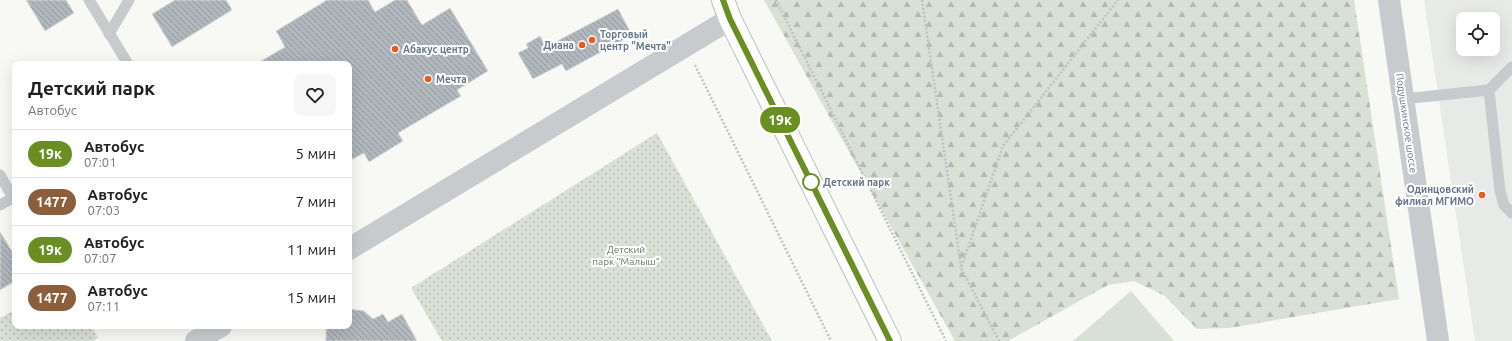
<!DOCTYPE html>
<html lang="ru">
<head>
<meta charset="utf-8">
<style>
  body { margin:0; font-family:Ubuntu,sans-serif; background:#f6f6f6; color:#202124; height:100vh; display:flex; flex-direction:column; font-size:15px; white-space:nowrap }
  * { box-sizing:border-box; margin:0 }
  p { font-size:13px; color:#757577 }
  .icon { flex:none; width:22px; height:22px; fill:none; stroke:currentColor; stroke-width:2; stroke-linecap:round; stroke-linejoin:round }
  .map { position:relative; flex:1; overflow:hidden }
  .panel { position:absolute; left:12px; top:61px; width:340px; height:268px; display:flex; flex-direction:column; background:#fff; border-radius:8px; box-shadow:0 4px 16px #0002 }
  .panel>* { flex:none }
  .badge { padding:0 8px; border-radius:13px; font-size:14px; line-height:26px }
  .tools { position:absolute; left:1456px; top:12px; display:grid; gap:8px }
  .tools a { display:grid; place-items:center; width:44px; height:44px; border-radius:8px; background:#fff; box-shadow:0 4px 16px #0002; font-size:20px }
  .map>.badge { position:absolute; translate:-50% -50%; box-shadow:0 0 0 2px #fff }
  .round { display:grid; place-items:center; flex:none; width:42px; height:42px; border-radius:8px; background:#f6f6f6 }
  .summary { display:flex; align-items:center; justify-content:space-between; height:68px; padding:0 16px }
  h1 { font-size:19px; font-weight:700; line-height:30px }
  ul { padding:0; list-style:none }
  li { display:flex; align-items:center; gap:12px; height:48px; padding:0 16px; border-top:1px solid #e0e0e0 }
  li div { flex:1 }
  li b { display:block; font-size:15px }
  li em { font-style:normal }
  li .badge { min-width:44px; font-weight:700; text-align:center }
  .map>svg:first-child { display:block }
</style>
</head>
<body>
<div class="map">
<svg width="1512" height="341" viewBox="0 0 1512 341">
  <defs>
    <pattern id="grass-dots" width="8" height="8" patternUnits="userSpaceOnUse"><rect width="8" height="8" fill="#d9e0d5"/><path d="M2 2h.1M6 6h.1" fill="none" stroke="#b4bab3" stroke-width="1.8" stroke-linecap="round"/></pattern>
    <pattern id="forest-firs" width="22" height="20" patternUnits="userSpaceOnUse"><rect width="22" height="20" fill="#d9e0d5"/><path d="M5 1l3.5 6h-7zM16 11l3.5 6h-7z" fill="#b4bab3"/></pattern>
    <pattern id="building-back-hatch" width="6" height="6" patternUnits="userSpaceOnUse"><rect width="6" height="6" fill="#b0b8be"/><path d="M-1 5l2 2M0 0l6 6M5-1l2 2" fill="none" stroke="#939aa0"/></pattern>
  </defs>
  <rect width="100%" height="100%" fill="#f8f8f5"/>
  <path fill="#e8eae8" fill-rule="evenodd" d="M1424 0H1512V341H1475ZM1463 19H1493V49H1463Z"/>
  <g fill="url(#grass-dots)">
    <path d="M657 133 772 341H442L411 288Z"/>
    <path d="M15 310V326H91L98 338 93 341H0V318Z"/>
  </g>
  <path fill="url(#forest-firs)" d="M764 0H1354L1399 299 1229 328 1197 329 1165 296 1134 281 1108 285 1008 341H955Z"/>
  <path fill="#d9e0d5" d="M1131 291 1174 341H1073Z"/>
  <g fill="url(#building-back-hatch)" stroke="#d9d9d7">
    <path d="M26 0H66L74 13 45 31Z"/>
    <path d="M175 0H226L232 10 172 47 152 14Z"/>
    <path d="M327 0H368L375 12 395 0H407L422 25 450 8 488 71 457 90 461 96 398 133 403 141 369 162 364 153 349 161V64H256L285 47 276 31Z"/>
    <path d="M618 9 632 35 566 71 562 64 533 79 518 53 528 48 526 44 540 36 546 47Z"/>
    <path d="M0 232 15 256V281L0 290Z"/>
    <path d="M349 309 364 311 373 319 383 314 388 322 402 314 417 341H326V326H349Z"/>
  </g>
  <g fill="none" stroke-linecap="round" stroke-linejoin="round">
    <defs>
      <path id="secondary" d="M723 0 730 19 890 341"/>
    </defs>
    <use href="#secondary" stroke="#b9bec3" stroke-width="24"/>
    <g stroke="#bec1c3" stroke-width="2.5" stroke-dasharray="2 2" stroke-linecap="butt">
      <path d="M776 0 946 341"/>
      <path d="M922 0 961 267"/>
      <path d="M695 65 831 341"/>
      <path d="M999 341 961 268 1003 146 1118 0"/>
    </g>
    <g stroke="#c7cbce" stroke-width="11">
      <path d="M89 0 128 64"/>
      <path d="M109 34 129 0"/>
      <path d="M1512 67 1489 90 1500 191 1504 205 1512 213"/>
      <path d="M1403 99 1489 90"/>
      <path d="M0 175 13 198 15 197"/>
      <path d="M0 205 13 198"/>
    </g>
    <g stroke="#c7cbce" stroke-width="22">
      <path d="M1389 0 1438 341"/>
      <path d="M349 249 730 19"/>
      <path d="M196 341 221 326"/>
    </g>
    <use href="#secondary" stroke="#fff" stroke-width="22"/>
  </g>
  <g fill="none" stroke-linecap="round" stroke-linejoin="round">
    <defs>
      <path id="line" d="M723 0 730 19 890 341"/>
    </defs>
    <use href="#line" stroke="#fff" stroke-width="9"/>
    <use href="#line" stroke="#6b8e23" stroke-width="6"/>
  </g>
  <g fill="#ee581f" stroke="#fff" stroke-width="1.5">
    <circle cx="592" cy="40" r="4"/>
    <circle cx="582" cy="45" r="4"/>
    <circle cx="395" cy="49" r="4"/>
    <circle cx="428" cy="79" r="4"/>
    <circle cx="1482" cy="195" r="4"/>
  </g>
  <circle fill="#fff" stroke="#6b8e23" stroke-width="2" cx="811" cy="182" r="8"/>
  <g text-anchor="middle" stroke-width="4" stroke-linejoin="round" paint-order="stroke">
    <g font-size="10" font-weight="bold" fill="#657788" stroke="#fff" text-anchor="start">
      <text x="600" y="38">Торговый<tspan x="600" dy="12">центр "Мечта"</tspan></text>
      <text x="574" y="49" text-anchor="end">Диана</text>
      <text x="403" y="53">Абакус центр</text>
      <text x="436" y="83">Мечта</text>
      <text x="1474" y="193" text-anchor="end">Одинцовский<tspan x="1474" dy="12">филиал МГИМО</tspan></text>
    </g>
    <g font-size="10" fill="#657788" stroke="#fff">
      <text transform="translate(1407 123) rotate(82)" y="4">Подушкинское шоссе</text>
    </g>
    <g font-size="10" font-weight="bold" fill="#657788" stroke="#fff" text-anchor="start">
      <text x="823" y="186">Детский парк</text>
    </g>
    <g font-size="10" fill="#647960" stroke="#fff">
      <text x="626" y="253">Детский<tspan x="626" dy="12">парк "Малыш"</tspan></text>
    </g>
  </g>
</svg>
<div class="tools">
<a><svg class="icon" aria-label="locate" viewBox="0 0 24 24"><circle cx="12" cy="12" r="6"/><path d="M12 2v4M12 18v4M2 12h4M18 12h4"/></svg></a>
</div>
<b class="badge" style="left:780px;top:120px;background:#6b8e23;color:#fff">19к</b>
<section class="panel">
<div class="summary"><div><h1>Детский парк</h1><p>Автобус</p></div><a class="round"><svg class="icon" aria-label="heart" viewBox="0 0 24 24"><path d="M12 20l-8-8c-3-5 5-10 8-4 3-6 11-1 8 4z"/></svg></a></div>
<ul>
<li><span class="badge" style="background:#6b8e23;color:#fff">19к</span><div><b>Автобус</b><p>07:01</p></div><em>5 мин</em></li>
<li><span class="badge" style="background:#8b5e3c;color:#fff">1477</span><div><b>Автобус</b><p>07:03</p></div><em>7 мин</em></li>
<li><span class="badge" style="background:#6b8e23;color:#fff">19к</span><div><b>Автобус</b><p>07:07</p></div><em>11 мин</em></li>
<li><span class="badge" style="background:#8b5e3c;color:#fff">1477</span><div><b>Автобус</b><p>07:11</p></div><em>15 мин</em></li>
</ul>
</section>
</div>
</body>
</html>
